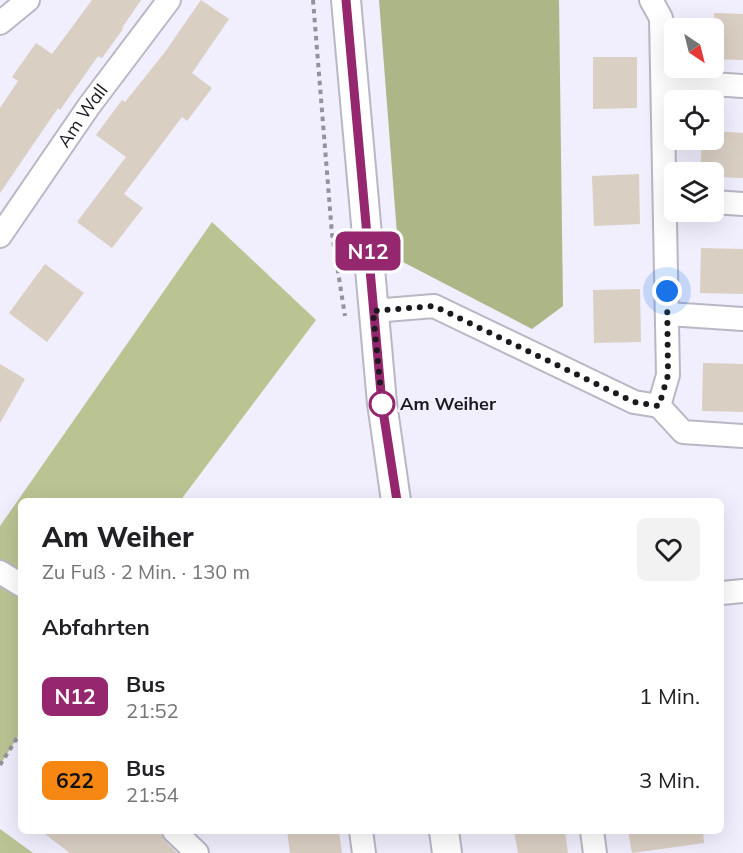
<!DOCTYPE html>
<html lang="de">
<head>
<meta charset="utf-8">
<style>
  body { margin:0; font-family:Mulish,sans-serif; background:#f2f2f2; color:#202124; height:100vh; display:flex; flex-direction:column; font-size:22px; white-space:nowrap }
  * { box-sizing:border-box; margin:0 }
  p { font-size:20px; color:#757577 }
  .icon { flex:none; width:33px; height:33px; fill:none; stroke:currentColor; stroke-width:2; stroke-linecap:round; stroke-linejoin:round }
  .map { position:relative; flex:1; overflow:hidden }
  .drawer { position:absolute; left:18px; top:498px; width:706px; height:336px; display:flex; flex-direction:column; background:#fff; border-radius:9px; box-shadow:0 6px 24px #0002 }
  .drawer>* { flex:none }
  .badge { padding:0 12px; border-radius:9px; font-size:21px; line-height:39px }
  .needle { width:39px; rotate:145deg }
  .tools { position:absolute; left:664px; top:18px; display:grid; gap:12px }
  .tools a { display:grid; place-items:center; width:60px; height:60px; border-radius:9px; background:#fff; box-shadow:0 6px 24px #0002; font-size:30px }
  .you { position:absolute; width:30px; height:30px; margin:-15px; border:4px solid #fff; border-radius:50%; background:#1a73e8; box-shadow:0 0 0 9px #1a73e833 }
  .map>.badge { position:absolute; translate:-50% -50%; box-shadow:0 0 0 3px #fff }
  h2 { padding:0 24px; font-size:22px; line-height:54px }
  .round { display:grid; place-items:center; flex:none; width:63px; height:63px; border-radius:9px; background:#f2f2f2 }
  .headline { display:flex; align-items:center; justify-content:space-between; height:102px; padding:0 24px }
  h1 { font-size:28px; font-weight:800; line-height:45px }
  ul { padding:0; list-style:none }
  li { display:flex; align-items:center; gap:18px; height:84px; padding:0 24px }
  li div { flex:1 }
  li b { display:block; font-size:22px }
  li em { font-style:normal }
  li .badge { min-width:66px; font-weight:700; text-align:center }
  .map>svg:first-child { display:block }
</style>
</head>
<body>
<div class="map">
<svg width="743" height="853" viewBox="0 0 743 853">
  <rect width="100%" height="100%" fill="#f1eefd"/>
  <g fill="#bac493">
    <path d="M212 222 316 320 180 501H21V732L0 765V526Z"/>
    <path d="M0 829 33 853H0Z"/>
  </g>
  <path fill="#adb686" d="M379 0H559L563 306 532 329 399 260Z"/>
  <g fill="#dacfc3">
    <path d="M92 0H141L122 28 123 29 102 58 98 56 60 110 58 108 0 193V108L18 81 12 77 36 43 52 54Z"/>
    <path d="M201 0 229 19 192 73 212 88 187 121 182 117 124 194 143 208 112 248 77 222 126 157 96 135 122 100 125 102 165 52Z"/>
    <path d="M714 13 743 14V60L714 59Z"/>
    <path d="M593 57H637V108L593 109Z"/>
    <path d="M714 131 743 133V178L714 177V172H700L702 140H714Z"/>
    <path d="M639 174 640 224 594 226 592 176Z"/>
    <path d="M701 248 743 249V294L700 293Z"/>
    <path d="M45 264 84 293 47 342 9 313Z"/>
    <path d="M640 289 641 342 594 343 593 290Z"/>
    <path d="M703 363 743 364V412L702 411Z"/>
    <path d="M0 364 25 379 0 423Z"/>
    <path d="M41 831H159L165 841 177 853H70Z"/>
    <path d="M287 831H339L342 853H290Z"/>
    <path d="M514 831H565L568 853H518Z"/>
    <path d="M628 831H703L704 843 632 853Z"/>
  </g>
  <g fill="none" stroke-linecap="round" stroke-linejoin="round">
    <defs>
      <g id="minor">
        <path d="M0 23 28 0"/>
        <path d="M663 81 743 86"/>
        <path d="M714 202 743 204"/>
        <path id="s1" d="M0 236 89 106 169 0"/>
        <path d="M373 311 434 306 634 402 659 406 668 375 661 18 651 0"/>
        <path d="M668 314 743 319"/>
        <path d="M659 406 683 432 743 436"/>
        <path d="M0 572 21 585"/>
        <path d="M722 593 743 591"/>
        <path d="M174 831 197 853"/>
        <path d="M361 831 364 853"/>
        <path d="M592 831 595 853"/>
      </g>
      <g id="tertiary">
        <path d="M346 0 382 403 396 501"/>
        <path d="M444 831 447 853"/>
      </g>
    </defs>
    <use href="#minor" stroke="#bab7c5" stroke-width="26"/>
    <use href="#tertiary" stroke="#bab7c5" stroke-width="32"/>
    <g stroke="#95929d" stroke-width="4" stroke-dasharray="4.5 4.5" stroke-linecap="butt">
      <path d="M313 0 332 234 345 316"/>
      <path d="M0 765 21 732"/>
    </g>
    <use href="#minor" stroke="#fff" stroke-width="22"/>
    <use href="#tertiary" stroke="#fff" stroke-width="28"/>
  </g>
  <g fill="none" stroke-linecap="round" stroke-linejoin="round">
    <defs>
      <path id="line" d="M346 0 382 404 397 501"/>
    </defs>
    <use href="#line" stroke="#fff" stroke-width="14"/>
    <use href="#line" stroke="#95276e" stroke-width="9"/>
    <path stroke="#1b1a1f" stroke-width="6" stroke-dasharray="0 10.8" d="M382 404 373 311 434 306 634 402 659 406 668 375 667 291"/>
  </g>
  <circle fill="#fff" stroke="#95276e" stroke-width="3" cx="382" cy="404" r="12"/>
  <g text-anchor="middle" stroke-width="5" stroke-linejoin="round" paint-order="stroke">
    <g font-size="18" fill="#1b1a1f" stroke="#f1eefd">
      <text dy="6" stroke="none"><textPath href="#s1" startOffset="146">Am Wall</textPath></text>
    </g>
    <g font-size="18" font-weight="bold" fill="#1b1a1f" stroke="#f1eefd" text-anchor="start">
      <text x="400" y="410">Am Weiher</text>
    </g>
  </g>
</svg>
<div class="tools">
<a><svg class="needle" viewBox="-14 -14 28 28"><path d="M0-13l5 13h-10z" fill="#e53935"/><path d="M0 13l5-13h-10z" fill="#757577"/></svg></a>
<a><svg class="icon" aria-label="locate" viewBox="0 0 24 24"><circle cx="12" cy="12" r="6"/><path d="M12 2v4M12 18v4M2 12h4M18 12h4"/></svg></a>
<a><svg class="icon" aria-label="layers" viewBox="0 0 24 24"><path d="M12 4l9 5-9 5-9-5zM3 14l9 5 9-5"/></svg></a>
</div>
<div class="you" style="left:667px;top:291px"></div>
<b class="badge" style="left:368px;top:251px;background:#95276e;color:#fff">N12</b>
<section class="drawer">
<div class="headline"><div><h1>Am Weiher</h1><p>Zu Fuß · 2 Min. · 130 m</p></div><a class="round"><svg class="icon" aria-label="heart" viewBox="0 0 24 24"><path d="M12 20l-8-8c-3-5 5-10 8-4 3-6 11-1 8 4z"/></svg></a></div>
<h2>Abfahrten</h2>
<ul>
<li><span class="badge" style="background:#95276e;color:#fff">N12</span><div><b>Bus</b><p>21:52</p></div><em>1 Min.</em></li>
<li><span class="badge" style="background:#f68712;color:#111">622</span><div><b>Bus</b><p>21:54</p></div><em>3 Min.</em></li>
</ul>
</section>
</div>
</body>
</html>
